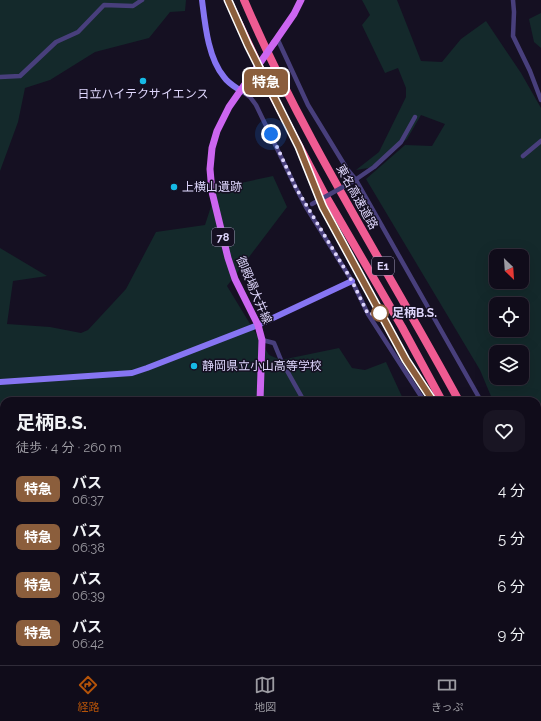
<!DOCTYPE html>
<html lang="ja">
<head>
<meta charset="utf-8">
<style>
  body { margin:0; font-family:Raleway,"Noto Sans JP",sans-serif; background:#191523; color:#f1f3f6; height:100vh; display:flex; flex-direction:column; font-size:15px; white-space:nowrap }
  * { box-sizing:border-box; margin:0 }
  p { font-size:13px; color:#9c9ba2 }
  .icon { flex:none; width:22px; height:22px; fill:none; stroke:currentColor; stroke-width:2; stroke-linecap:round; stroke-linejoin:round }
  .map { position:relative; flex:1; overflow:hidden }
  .sheet { position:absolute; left:0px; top:397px; width:541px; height:268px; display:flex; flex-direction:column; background:#100c1a; border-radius:12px 12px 0 0; box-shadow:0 4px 16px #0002,0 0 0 1px #302c39 }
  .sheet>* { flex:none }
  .badge { padding:0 8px; border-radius:6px; font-size:14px; line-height:26px }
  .needle { width:26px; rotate:155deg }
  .fabs { position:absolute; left:489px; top:249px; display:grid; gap:8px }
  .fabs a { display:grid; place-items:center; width:40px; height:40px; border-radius:8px; background:#100c1a; box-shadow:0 4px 16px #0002,0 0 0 1px #302c39; font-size:20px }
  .you { position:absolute; width:20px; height:20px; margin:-10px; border:3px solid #fff; border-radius:50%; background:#1a73e8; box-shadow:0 0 0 6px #1a73e833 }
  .map>.badge { position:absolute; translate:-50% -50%; box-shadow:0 0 0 2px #fff }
  .round { display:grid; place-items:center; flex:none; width:42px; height:42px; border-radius:12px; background:#191523 }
  .head { display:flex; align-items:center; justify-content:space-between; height:68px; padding:0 16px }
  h1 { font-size:19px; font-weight:700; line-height:30px }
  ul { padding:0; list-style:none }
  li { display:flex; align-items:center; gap:12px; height:48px; padding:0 16px }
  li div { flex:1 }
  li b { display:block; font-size:15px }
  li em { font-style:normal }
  li .badge { min-width:44px; font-weight:700; text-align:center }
  .menu { display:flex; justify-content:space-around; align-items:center; height:56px; border-top:1px solid #302c39; background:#100c1a; font-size:11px; color:#9c9ba2 }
  .menu a { display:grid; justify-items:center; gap:2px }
  .menu .active { color:#b45309 }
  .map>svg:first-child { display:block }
</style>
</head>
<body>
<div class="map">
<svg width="541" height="665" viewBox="0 0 541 665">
  <rect width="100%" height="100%" fill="#151022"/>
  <g fill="#14292b" fill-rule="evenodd">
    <path d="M0 0H186L185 11 170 12 149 38 95 52 50 80 25 88 18 122 0 171Z"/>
    <path d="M362 0H397L421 61 442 62 461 39 486 21 521 73 541 108V515L537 506V401H493L480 370 366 179 405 145 432 146 445 124 421 115 407 139 374 167 356 170 379 152 406 97V88L398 68 385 73 362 25 370 15ZM496 256H522V282H496ZM496 304H522V330H496ZM496 352H522V378H496Z"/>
    <path d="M541 13V48L534 42 529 19Z"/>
    <path d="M273 176 287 207 227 286 269 355 281 360 339 348 352 368 365 370 386 362 404 401H4V661H74V663L72 665H0V248L47 276 13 281 7 324 50 327 81 333 88 330 126 289 156 232 205 225 217 188Z"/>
    <path d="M144 661H282V665H146Z"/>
  </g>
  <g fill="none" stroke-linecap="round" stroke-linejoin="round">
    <path stroke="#101d40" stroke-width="1.5" d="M153 665 158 661"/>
    <g stroke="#483f7c" stroke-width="4.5">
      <path d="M513 0 514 12 513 36 530 71 541 100"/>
      <path d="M277 38 308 105 347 169 356 180 481 401"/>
      <path d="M0 77 20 76 56 42 78 32 104 5 133 6 142 0"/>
      <path d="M241 91 250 97 256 105 296 188 306 207 352 281 368 314 424 401"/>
      <path d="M523 156 541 141"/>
      <path d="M355 180 374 167 401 142 415 117"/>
      <path d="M262 340 274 343 281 360 304 401"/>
      <path d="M537 528 541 536"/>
      <path d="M537 658 540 665"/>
      <path d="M365 661 369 665"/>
    </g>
    <g stroke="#8675f2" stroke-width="6">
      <path d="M202 0C205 24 208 58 224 77 228 83 235 87 241 91"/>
      <path d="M0 382 132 373 147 368 258 325 352 281"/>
    </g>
    <g stroke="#cc66f0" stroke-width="7">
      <path d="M274 43 294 14 301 0"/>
      <path d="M250 77 229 107 217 131 212 148 210 169 212 192 228 258 235 279 258 325 262 340 260 401"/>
      <path d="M214 665 216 661"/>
    </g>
    <g stroke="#ef5b92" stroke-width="8">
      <path d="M228 0 275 100 324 193 402 327 442 401"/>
      <path d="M244 0C304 140 387 268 459 401"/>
      <path d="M537 556 541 565"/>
      <path d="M537 591 541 601"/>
    </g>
    <path stroke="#483f7c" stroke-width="4.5" d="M312 204 352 182"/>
    <path stroke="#cc66f0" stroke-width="7" d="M250 77 274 43"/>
  </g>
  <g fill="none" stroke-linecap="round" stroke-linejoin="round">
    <defs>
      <path id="line" d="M228 0 248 45 299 147 323 207 406 360 433 401"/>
    </defs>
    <use href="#line" stroke="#fff" stroke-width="9"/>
    <use href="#line" stroke="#8b5e3c" stroke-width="6"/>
    <path stroke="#ddd5fb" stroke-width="4" stroke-dasharray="0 7.2" d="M271 134 296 188 352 281 368 314 380 313"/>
  </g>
  <g fill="#16bae6" stroke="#151022" stroke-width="1.5">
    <circle cx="143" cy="81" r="4"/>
    <circle cx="174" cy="187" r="4"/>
    <circle cx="194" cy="366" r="4"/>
  </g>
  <circle fill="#fff" stroke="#8b5e3c" stroke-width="2" cx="380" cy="313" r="8"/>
  <g text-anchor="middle" stroke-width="3" stroke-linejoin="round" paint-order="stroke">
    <g fill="#151022" stroke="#a19aba" stroke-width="1">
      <rect x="212" y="228" width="22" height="18" rx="3"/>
      <rect x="372" y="257" width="22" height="18" rx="3"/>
    </g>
    <g font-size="11" font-weight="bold" fill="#ddd5fb">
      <text x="223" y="241">78</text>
      <text x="383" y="270">E1</text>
    </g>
    <g font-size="12" fill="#ddd5fb" stroke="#151022" text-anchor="start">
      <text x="143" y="98" text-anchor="middle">日立ハイテクサイエンス</text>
      <text x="182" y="191">上横山遺跡</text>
      <text x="202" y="370">静岡県立小山高等学校</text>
    </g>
    <g font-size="12" fill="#ddd5fb" stroke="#151022">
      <text transform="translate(357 197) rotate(61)" y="4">東名高速道路</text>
      <text transform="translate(254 290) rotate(67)" y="4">御殿場大井線</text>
    </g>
    <g font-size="12" font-weight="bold" fill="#ddd5fb" stroke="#151022" text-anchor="start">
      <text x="392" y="317">足柄B.S.</text>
    </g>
  </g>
</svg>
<div class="fabs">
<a><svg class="needle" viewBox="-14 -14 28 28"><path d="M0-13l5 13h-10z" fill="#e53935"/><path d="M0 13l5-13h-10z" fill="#9c9ba2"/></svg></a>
<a><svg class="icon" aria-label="locate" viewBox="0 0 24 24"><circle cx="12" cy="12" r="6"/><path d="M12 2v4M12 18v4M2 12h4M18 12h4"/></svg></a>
<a><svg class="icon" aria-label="layers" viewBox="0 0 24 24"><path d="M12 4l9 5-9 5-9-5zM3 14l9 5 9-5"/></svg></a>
</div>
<div class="you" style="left:271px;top:134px"></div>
<b class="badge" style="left:266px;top:82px;background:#8b5e3c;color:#fff">特急</b>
<section class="sheet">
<div class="head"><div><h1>足柄B.S.</h1><p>徒歩 · 4 分 · 260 m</p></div><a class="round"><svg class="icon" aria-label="heart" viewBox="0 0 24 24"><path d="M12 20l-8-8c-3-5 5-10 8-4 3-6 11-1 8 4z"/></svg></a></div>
<ul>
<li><span class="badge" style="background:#8b5e3c;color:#fff">特急</span><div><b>バス</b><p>06:37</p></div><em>4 分</em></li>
<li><span class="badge" style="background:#8b5e3c;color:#fff">特急</span><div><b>バス</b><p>06:38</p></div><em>5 分</em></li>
<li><span class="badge" style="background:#8b5e3c;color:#fff">特急</span><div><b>バス</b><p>06:39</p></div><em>6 分</em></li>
<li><span class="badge" style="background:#8b5e3c;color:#fff">特急</span><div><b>バス</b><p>06:42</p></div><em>9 分</em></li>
</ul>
</section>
</div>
<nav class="menu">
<a class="active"><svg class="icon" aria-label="directions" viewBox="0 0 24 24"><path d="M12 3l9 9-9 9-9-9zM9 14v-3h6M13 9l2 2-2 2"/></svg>経路</a>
<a><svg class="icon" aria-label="map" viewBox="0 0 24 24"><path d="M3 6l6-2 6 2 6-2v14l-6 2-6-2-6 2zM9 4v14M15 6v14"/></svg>地図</a>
<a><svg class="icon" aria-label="tickets" viewBox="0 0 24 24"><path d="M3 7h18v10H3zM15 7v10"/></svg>きっぷ</a>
</nav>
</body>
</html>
